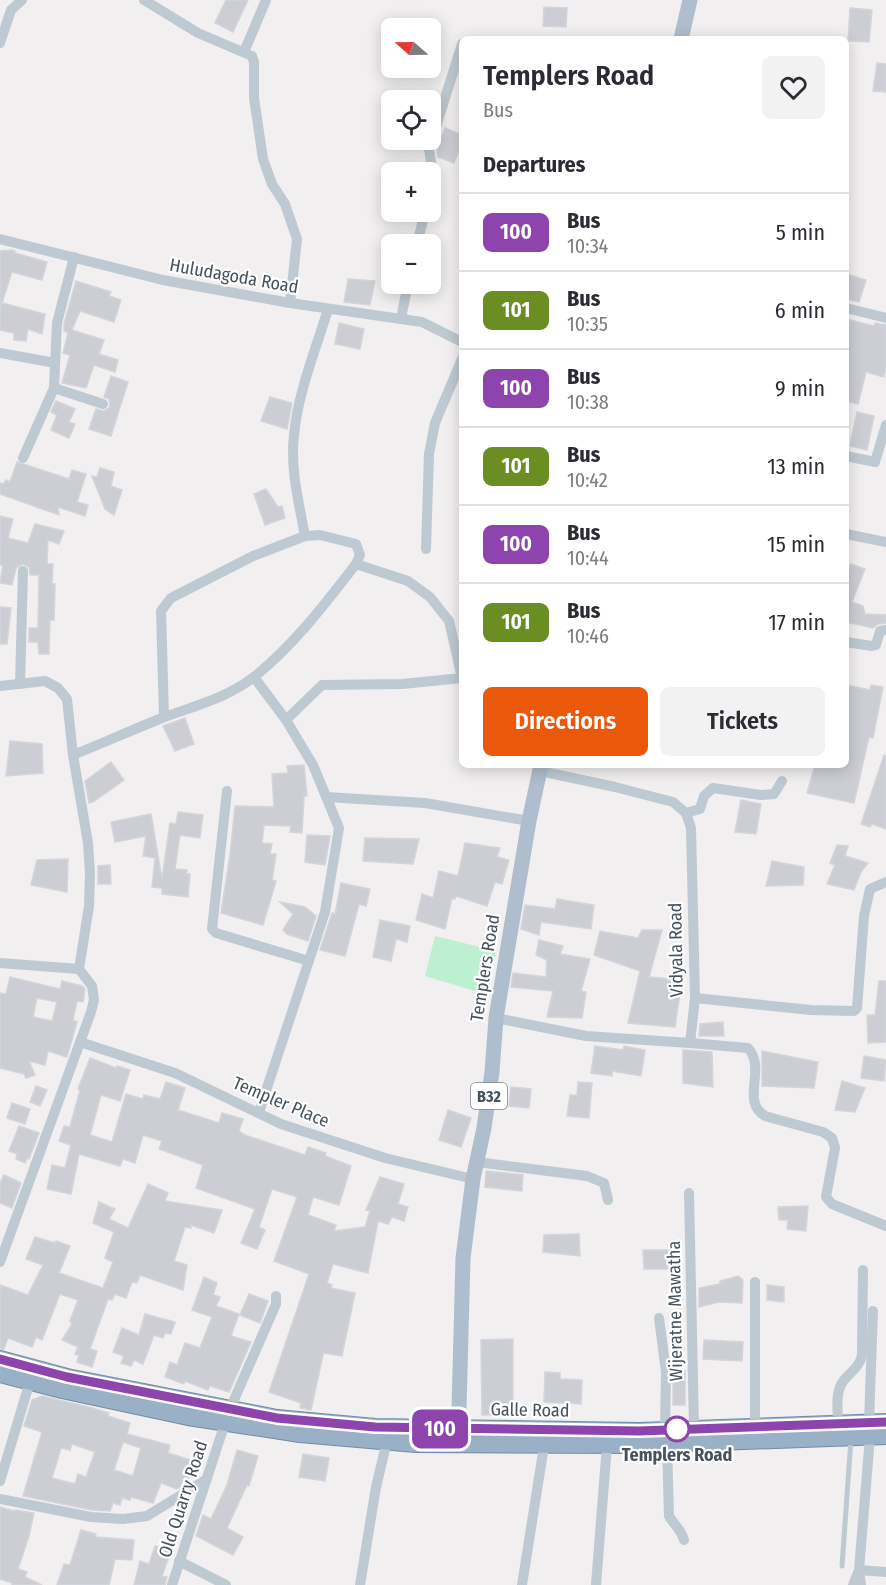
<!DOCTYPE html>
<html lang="en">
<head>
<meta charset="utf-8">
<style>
  body { margin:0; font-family:"Fira Sans Condensed",sans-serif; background:#f2f2f3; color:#2b2b33; height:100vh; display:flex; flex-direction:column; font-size:22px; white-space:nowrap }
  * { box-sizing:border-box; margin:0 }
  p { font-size:20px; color:#7c7c81 }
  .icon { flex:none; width:33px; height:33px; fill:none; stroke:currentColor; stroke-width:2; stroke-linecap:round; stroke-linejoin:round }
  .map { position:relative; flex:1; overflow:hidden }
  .drawer { position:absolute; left:459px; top:36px; width:390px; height:732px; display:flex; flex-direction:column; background:#fff; border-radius:9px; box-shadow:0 3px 15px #0003 }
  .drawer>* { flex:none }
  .badge { padding:0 12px; border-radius:9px; font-size:21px; line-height:39px }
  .needle { width:39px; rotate:290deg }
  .fabs { position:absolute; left:381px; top:18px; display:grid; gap:12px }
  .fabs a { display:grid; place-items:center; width:60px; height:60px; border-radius:9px; background:#fff; box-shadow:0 3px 15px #0003; font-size:30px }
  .map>.badge { position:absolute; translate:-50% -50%; box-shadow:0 0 0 3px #fff }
  h2 { padding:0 24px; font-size:22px; line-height:54px }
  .round { display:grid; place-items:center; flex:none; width:63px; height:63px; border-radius:9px; background:#f2f2f3 }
  .summary { display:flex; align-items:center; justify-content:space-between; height:102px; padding:0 24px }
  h1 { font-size:28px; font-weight:600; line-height:45px }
  .button { display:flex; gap:12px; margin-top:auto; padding:12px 24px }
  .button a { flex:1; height:69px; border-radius:9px; background:#ea580c; color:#fff; font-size:24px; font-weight:600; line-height:69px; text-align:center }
  .button a+a { background:#f2f2f3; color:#2b2b33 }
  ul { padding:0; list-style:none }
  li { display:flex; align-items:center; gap:18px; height:78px; padding:0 24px; border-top:2px solid #e1e1e2 }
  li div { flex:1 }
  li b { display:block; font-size:22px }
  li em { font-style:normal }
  li .badge { min-width:66px; font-weight:700; text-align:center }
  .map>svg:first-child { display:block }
</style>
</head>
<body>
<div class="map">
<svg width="886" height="1585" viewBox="0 0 886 1585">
  <rect width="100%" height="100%" fill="#f1efef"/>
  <path fill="#bdf0d1" d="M435 936 496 951 488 995 425 976Z"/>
  <g fill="#ccced4" stroke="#d3d5db" stroke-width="1.5" fill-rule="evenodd">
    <path d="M226 0H248L233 32 215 23Z"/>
    <path d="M544 7 567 8 566 27 543 26Z"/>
    <path d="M850 8 872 10 869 42 848 41Z"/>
    <path d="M877 63 886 64V92L873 91Z"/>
    <path d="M445 128 462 135V154L458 153 454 163 438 157 437 151Z"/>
    <path d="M12 250 15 251V253L47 262 42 280 12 272 2 303 45 314 42 334 28 329 26 341 14 340V333L0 330V251Z"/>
    <path d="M846 274 866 280 859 302 846 299Z"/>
    <path d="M348 279 375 281 370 305 344 302Z"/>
    <path d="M76 281 111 292 109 296 121 300 114 322 80 311 72 330 104 340 99 354 118 360 115 372 94 365 86 388 62 383 70 355 63 353 68 333 64 331V324Z"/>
    <path d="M846 319 874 326 875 323 886 325V367L884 377 866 372 858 404 846 401V369L848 361 846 360Z"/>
    <path d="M339 323 364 329 360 349 335 344Z"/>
    <path d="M111 376 128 382 111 436 89 429 96 409 104 411 110 407 109 399 104 397Z"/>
    <path d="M270 397 292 403 287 429 261 421Z"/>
    <path d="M56 401 75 409 69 422 75 424 69 438 51 430 57 415 51 412Z"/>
    <path d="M857 412 874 416 867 450 850 446Z"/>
    <path d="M17 462 69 479 72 470 86 474 77 502 88 505 85 516 58 507 59 515 0 494V483L4 484 6 480 10 482Z"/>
    <path d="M100 468 114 472 111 486 122 490 114 515 105 509 92 476 97 477Z"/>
    <path d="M266 489 278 507 282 506 285 518 265 525 254 494Z"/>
    <path d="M0 516 13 519 8 538 28 543 35 524 64 531 59 544 48 540 47 564H53L52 584H55L54 620H50L49 654H39L38 642H29V628H38L39 575H30L29 567 23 564 16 568 12 585 0 583 3 565H0Z"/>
    <path d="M851 564 865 569 852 602 863 606 865 614 886 615V623L878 624 873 628 846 622V573Z"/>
    <path d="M0 607 11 608 7 644H0Z"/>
    <path d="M846 685 870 690 871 685 883 687 873 738 869 737 854 803 807 793 815 765H846Z"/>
    <path d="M185 718 194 744 175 751 163 726Z"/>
    <path d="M10 741 42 744 43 773 6 776Z"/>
    <path d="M884 755 886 756V829L872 824 870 827 861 824Z"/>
    <path d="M111 762 124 780 93 802 89 803 85 781Z"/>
    <path d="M304 765 307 796H304L302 833 290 832 291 826 264 825 262 843 272 844 270 854H276L272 880 276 881 263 925 221 913 230 855 235 806 274 807 272 774 288 773 287 766Z"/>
    <path d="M741 800 761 804 756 834 735 832Z"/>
    <path d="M178 812 203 815 200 838 180 835 175 869 187 870 186 874H190L188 897 162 894V888L152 887 155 858 143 856 146 836 115 842 111 822 151 814 162 879 170 823 176 824Z"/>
    <path d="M307 835 330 836 325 865 305 862Z"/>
    <path d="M365 838 419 839 413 864 363 861Z"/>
    <path d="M465 843 500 848 497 857 509 860 502 884 495 882 487 906 456 896 455 899 452 898 445 929 416 920 422 894 433 898 439 871 458 876Z"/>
    <path d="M837 845 848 846 845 856 868 863 861 872 854 890 827 884 835 865 830 863Z"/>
    <path d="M68 859 67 892 31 885 37 860Z"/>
    <path d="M772 861 804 867 803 885 766 886Z"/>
    <path d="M110 865 111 884H98V866Z"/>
    <path d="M341 883 370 889 366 906 359 904 345 956 320 950 332 913 335 914Z"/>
    <path d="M557 899 594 905 591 929 541 922 539 935 521 929 525 905 555 909Z"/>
    <path d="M280 902 305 907 316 916 308 941 287 934 283 930 293 914Z"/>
    <path d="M380 920 410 926 407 942 396 939 391 961 373 957Z"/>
    <path d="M642 930H662L649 977 682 980 675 1027 628 1023 640 971 594 955 600 931 638 938Z"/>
    <path d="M539 940 563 946 560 954 590 959 581 991 586 992 582 1018 547 1017 553 991 511 987 513 973 546 977 547 960 536 955Z"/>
    <path d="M10 977 60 989 62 981 82 986 85 989 83 1002 77 1001 73 1020 77 1022 67 1057 48 1051 45 1065 29 1061 35 1075 26 1078 24 1074 0 1068V993L6 994ZM37 998 57 1002 52 1021 33 1017Z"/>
    <path d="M879 981H886V1042L868 1043 867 1015H875Z"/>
    <path d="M723 1022 724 1036H699L700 1024Z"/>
    <path d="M595 1046 623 1050 624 1046 645 1050 641 1076 612 1071V1076L591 1073Z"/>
    <path d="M683 1050 712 1052 713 1087 683 1083Z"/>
    <path d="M762 1051 818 1062 814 1088 762 1086Z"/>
    <path d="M864 1056 886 1060 884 1081 861 1078Z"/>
    <path d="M90 1058 116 1068 117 1066 130 1070 120 1101 101 1095 90 1135 112 1142 126 1094 143 1099 144 1095 160 1099 166 1082 185 1088 178 1110 219 1123 222 1113 243 1119 239 1131 245 1135 305 1155 308 1147 326 1153 325 1156 351 1166 339 1205 313 1197 308 1215 336 1225 334 1231 365 1227 370 1211 366 1210 380 1177 404 1184 398 1204 408 1207 404 1221 392 1217 388 1224 378 1221 368 1273 333 1264 327 1283 332 1285 331 1288 355 1293 342 1356 324 1353 323 1355 311 1410 300 1408 301 1403 269 1392 309 1274 274 1261 297 1197 272 1189 259 1227 265 1230 257 1249 241 1243 255 1209 196 1188 203 1165 159 1149 162 1141 143 1135 135 1163 123 1159 120 1166 79 1154 71 1194 47 1189 52 1165 65 1168 71 1145 59 1141 64 1126 70 1127 80 1090 78 1089Z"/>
    <path d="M842 1081 865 1088 855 1112 835 1110Z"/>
    <path d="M578 1082 592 1083 589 1118 567 1116 570 1095H577Z"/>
    <path d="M36 1086 47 1090 40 1106 30 1102Z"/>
    <path d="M511 1087 531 1089 529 1108 509 1106Z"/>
    <path d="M12 1103 30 1109 25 1124 7 1118Z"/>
    <path d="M448 1110 471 1118 461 1147 439 1140Z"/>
    <path d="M19 1126 39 1133 29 1159 27 1158 25 1163 16 1159 17 1154 9 1151Z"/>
    <path d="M486 1171 523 1175 522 1191 485 1187Z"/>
    <path d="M4 1175 21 1183 12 1208 0 1203V1183Z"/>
    <path d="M148 1184 168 1193 165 1201 222 1210 214 1233 191 1225V1228L185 1227 174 1261 187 1265 183 1290 140 1275 137 1283 132 1282 126 1298 115 1294 112 1300 108 1299 90 1349 97 1351 92 1367 77 1362 79 1355 75 1354 78 1347 62 1340 72 1324 70 1321 78 1300 60 1294 42 1340 36 1337 32 1347 8 1338 4 1349H0V1285L28 1295 43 1265 26 1259 35 1237 55 1243 56 1241 70 1246 59 1273 103 1288 113 1262 105 1258 114 1232 93 1223 99 1202 115 1209 109 1219 128 1228Z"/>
    <path d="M808 1206 806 1231 787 1229 788 1220H779L778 1207Z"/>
    <path d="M579 1234 580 1256 543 1252 544 1235Z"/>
    <path d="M643 1250H668V1269H644Z"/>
    <path d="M738 1276 743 1280 742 1303 719 1302 699 1307V1288L720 1284V1281Z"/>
    <path d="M204 1277 217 1283 213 1295 220 1297 216 1306 239 1314 231 1336 251 1342 229 1392 210 1386 208 1390 185 1381 184 1384 165 1377 170 1362 177 1365 185 1343 200 1348 212 1317 192 1310Z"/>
    <path d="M767 1285 784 1287V1302L767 1300Z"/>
    <path d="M249 1294 268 1301 260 1323 240 1315Z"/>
    <path d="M145 1314 175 1322 171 1334 165 1333 163 1338 154 1335 143 1364 134 1360 131 1366 121 1363 124 1356 113 1352 122 1328 139 1335Z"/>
    <path d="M513 1339V1415H482L481 1340Z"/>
    <path d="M704 1340 743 1342 742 1361 703 1359Z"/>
    <path d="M673 1370 685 1371V1405H673Z"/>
    <path d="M545 1372 560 1373V1379L582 1380 581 1404 544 1402Z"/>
    <path d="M42 1396 89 1407 109 1413 108 1416 130 1423 127 1434 170 1445 168 1453 194 1461 188 1480 183 1478 181 1486 177 1489 161 1483 153 1503 131 1497 130 1500 122 1498 120 1505 113 1503 110 1511 92 1510 23 1496 42 1432 24 1426 32 1400ZM123 1442 141 1448 133 1476 114 1470ZM72 1444 95 1452 86 1477 78 1474 75 1484 52 1478 61 1448 70 1450Z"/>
    <path d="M237 1450 258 1456 249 1486 247 1485 227 1528 243 1537 233 1555 196 1536 203 1515 211 1519 227 1485Z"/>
    <path d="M303 1454 329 1458 325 1481 299 1477Z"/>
    <path d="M0 1507 14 1511 15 1510 34 1513 29 1536 18 1569 27 1572 25 1577 42 1585H12V1583L0 1579Z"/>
    <path d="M81 1530 96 1534 95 1537 134 1540 132 1560 115 1559 109 1585H57L64 1564 70 1565Z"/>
    <path d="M155 1546 171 1551 162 1576 167 1577 165 1585H134L140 1561 149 1564Z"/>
  </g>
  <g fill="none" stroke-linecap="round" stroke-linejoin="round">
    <defs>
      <g id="trunk">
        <path d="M0 1359 67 1377 277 1418 375 1427 639 1431 886 1422"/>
        <path d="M0 1374 62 1390 188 1417 300 1434 416 1444 631 1445 886 1436"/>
      </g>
    </defs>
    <use href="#trunk" stroke="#718caa" stroke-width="18"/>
    <path stroke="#bfc9d1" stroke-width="5" d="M842 1566 851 1439"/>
    <g stroke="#bfc9d1" stroke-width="10">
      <path d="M144 0 198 33 252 56 254 62V98L263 159 272 184 285 204 297 239 290 303"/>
      <path d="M0 43 11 10 22 0"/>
      <path d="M244 52 266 0"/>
      <path d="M430 186 433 174 429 149 462 44"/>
      <path d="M0 239 163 280 290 303 422 322 462 342"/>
      <path d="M417 244 425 212"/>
      <path d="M846 308 886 318"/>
      <path d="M401 318 408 284"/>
      <path d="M0 353 55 363"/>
      <path d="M54 388 103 404"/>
      <path d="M846 456 875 462 886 425"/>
      <path d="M23 458 54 388 57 323 74 257"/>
      <path d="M846 534 886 542"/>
      <path d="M305 536C299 503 290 469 294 435 298 392 316 349 328 309"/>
      <path d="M426 549 429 454 435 423 462 359"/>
      <path d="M356 564 408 581 430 597 449 621 462 678"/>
      <path d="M846 642 872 646 876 645 880 631 886 630"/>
      <path d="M254 677 286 720 313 765 339 828 325 912 259 1112"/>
      <path d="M20 684 23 571"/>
      <path d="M0 686 45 681 58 688 67 699 73 755 88 843 90 874 89 906 79 969 92 986 94 1000 91 1012 0 1262"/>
      <path d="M286 720 322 685 402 684 462 678"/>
      <path d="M73 755C103 743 132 730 162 718 194 706 227 698 254 677 294 645 325 604 356 564L360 555 356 544 320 535 305 536 253 556 171 598 161 611 164 717"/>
      <path d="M227 791 212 929 216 933 309 961"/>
      <path d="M326 797 425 803 529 821"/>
      <path d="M686 813 700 809 704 796 713 788 761 795 774 794 782 781"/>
      <path d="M0 963 79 969"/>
      <path d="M695 998 811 1010 854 1011 857 1008 864 916 870 889 886 882"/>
      <path d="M496 1018 586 1036 690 1043 695 998 691 828 686 813 673 802 615 787 540 771"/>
      <path d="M80 1042 175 1073 281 1124 385 1158 473 1179"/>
      <path d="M690 1043 748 1048C767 1069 740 1101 765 1116L823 1132 832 1138 835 1148 826 1197 832 1204 886 1226"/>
      <path d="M477 1162 587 1176 604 1183 608 1200"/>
      <path d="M689 1193 694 1428"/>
      <path d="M659 1318 666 1372 665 1430"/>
      <path d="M230 1409 276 1304V1296"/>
      <path d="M869 1422 873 1311"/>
      <path d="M838 1423C838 1412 835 1394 842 1383 848 1373 859 1369 862 1355L863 1270"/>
      <path d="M755 1426V1282"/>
      <path d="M667 1444 669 1516C674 1525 681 1529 684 1540"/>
      <path d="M0 1481 31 1378"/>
      <path d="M0 1499 91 1517 123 1519 147 1516 207 1479"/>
      <path d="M179 1561 226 1585"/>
      <path d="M172 1585 225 1423"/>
      <path d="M360 1585 376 1487 387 1441"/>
      <path d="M522 1585 544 1446"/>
      <path d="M596 1585 607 1445"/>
      <path d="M853 1585 859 1570 886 1572"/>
      <path d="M861 1585 859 1570 870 1437"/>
    </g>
    <g stroke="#aebece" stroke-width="15">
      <path d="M681 39 690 0"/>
      <path d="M461 1439 459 1409 463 1258 473 1179 484 1128 492 1072 496 1018 529 821 541 765"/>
    </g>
    <use href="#trunk" stroke="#9ab0c6" stroke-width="16"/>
  </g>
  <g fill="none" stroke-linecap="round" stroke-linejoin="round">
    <defs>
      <path id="line" d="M0 1359 67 1377 277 1418 375 1427 639 1431 886 1422"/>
    </defs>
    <use href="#line" stroke="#fff" stroke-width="14"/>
    <use href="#line" stroke="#8e44ad" stroke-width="9"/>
  </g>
  <circle fill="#fff" stroke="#8e44ad" stroke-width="3" cx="677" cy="1429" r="12"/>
  <g text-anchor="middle" stroke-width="4.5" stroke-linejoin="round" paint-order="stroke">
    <rect fill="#fff" stroke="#7e868e" stroke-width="1.5" x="471" y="1083" width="36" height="26" rx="4.5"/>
    <g font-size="16" font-weight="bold" fill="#47525d">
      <text x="489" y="1102">B32</text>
    </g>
    <g font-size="18" fill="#47525d" stroke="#fff">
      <text transform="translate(234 276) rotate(10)" y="6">Huludagoda Road</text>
      <text transform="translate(676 950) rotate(-91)" y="6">Vidyala Road</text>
      <text transform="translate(485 968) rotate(-81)" y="6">Templers Road</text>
      <text transform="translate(281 1102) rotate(23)" y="6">Templer Place</text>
      <text transform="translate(675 1311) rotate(-91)" y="6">Wijeratne Mawatha</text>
      <text transform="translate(530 1410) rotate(1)" y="6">Galle Road</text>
      <text transform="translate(183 1499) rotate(-72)" y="6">Old Quarry Road</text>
    </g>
    <g font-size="18" font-weight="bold" fill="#47525d" stroke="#fff">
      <text x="677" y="1461">Templers Road</text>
    </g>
  </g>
</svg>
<div class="fabs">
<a><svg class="needle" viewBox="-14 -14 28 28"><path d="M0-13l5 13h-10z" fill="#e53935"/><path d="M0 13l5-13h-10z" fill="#7c7c81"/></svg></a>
<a><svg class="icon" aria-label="locate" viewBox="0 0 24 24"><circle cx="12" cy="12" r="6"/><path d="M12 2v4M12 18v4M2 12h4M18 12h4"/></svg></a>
<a>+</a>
<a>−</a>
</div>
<b class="badge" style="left:440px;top:1429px;background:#8e44ad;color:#fff">100</b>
<section class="drawer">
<div class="summary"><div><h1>Templers Road</h1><p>Bus</p></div><a class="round"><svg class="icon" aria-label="heart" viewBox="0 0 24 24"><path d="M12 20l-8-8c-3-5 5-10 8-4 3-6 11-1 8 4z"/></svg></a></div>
<h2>Departures</h2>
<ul>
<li><span class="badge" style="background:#8e44ad;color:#fff">100</span><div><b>Bus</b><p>10:34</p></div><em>5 min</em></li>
<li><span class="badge" style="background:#6b8e23;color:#fff">101</span><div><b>Bus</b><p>10:35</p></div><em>6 min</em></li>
<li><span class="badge" style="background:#8e44ad;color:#fff">100</span><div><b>Bus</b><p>10:38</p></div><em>9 min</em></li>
<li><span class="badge" style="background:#6b8e23;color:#fff">101</span><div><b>Bus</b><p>10:42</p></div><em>13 min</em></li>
<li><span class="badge" style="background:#8e44ad;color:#fff">100</span><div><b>Bus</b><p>10:44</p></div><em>15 min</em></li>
<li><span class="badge" style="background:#6b8e23;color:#fff">101</span><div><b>Bus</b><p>10:46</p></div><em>17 min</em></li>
</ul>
<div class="button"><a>Directions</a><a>Tickets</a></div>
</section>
</div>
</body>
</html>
